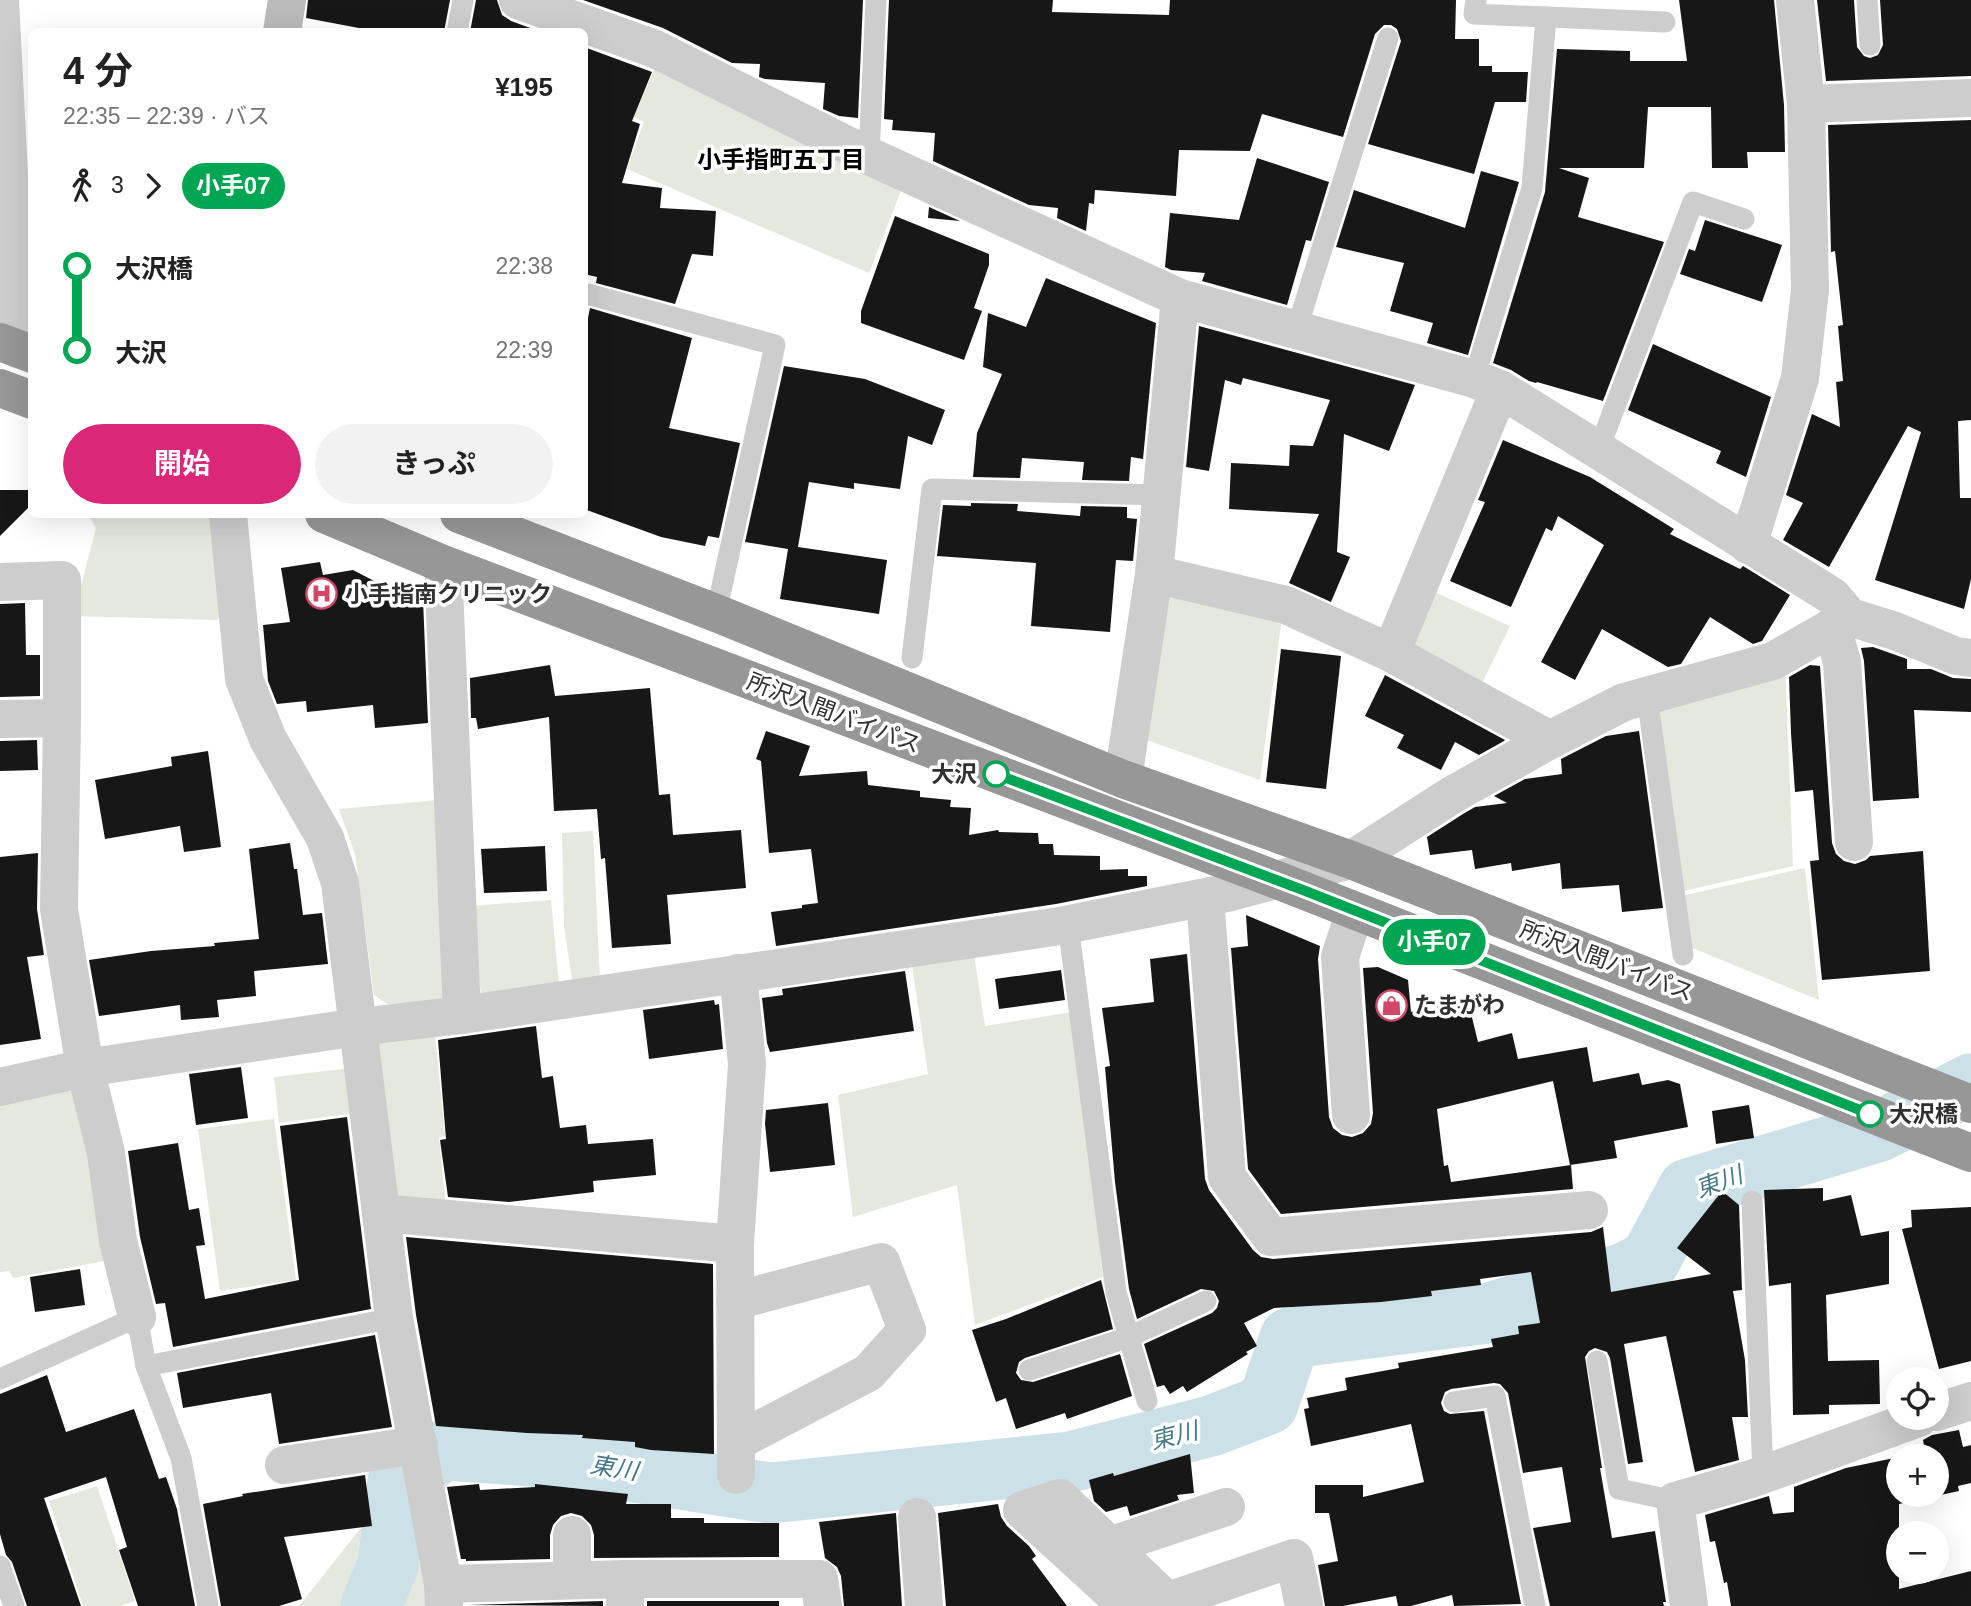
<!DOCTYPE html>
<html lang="ja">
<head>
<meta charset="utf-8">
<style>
  body { margin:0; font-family:Arial,"Noto Sans JP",sans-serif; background:#f2f2f2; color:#222; height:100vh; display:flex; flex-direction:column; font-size:26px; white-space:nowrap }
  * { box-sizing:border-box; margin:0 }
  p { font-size:23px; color:#767676 }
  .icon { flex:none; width:38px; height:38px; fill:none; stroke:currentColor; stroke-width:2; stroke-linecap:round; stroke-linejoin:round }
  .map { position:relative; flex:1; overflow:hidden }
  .sheet { position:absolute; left:28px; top:28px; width:560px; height:490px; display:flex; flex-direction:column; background:#fff; border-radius:10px; box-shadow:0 7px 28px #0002 }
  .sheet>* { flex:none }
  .badge { padding:0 14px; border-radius:23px; font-size:24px; line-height:46px }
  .fabs { position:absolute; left:1886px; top:1367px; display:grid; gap:14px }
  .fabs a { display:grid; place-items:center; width:63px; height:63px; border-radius:50%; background:#fff; box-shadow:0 7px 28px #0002; font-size:35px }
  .map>.badge { position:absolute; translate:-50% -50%; box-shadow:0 0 0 4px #fff }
  .legs { display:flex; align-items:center; gap:10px; height:77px; padding:0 35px; font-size:23px }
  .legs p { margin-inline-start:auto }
  .summary { display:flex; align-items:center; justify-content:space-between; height:119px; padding:0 35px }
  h1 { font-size:38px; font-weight:700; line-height:52px }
  .button { display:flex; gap:14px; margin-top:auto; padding:14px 35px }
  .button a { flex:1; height:80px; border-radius:42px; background:#db2777; color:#fff; font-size:28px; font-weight:700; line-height:80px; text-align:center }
  .button a+a { background:#f2f2f2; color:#222 }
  ul { padding:0 35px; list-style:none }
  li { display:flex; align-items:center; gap:24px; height:84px; font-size:26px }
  li i { display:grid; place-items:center; width:10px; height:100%; margin:0 9px; background:currentColor }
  li i::after { content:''; width:18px; height:18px; margin:-9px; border:5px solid; border-radius:50%; background:#fff }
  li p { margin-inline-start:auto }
  li:first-child i { background:linear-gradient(#0000 50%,currentColor 0) }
  li:last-child i { background:linear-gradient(currentColor 50%,#0000 0) }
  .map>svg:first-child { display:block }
</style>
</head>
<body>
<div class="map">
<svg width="1971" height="1606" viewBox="0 0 1971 1606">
  <rect width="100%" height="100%" fill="#fff"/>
  <g fill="#e5e8dd">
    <path d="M656 65 904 183 869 273 627 169 644 122 634 117Z"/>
    <path d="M208 514 212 516 220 617 217 620 73 616 96 528 88 515Z"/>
    <path d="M1159 585 1283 610 1260 780 1135 736Z"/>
    <path d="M1430 590 1510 626 1481 685 1405 644Z"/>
    <path d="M1785 662 1793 866 1679 892 1658 699Z"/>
    <path d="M448 799 449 998 393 1008 374 995 355 854 339 809Z"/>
    <path d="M593 831 600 982 572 979 564 927 562 833Z"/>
    <path d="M1805 868 1819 1000 1690 947 1681 896Z"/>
    <path d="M551 900 559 984 481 996 472 906Z"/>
    <path d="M974 955 985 1026 1073 1012 1103 1277 975 1325 957 1185 853 1217 838 1095 928 1074 912 965Z"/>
    <path d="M435 1034 445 1136 439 1137 446 1208 400 1204 387 1191 371 1044Z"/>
    <path d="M351 1068 356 1113 279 1123 274 1077Z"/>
    <path d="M76 1080 110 1260 13 1278 9 1271 0 1272V1098Z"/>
    <path d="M274 1119 296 1280 220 1291 198 1129Z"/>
    <path d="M97 1486 135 1601 120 1606H83L49 1501Z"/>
    <path d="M419 1525 427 1606H299L360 1529Z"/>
  </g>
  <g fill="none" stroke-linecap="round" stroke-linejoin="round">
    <path stroke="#cbe1e7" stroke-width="61" d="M371 1606 388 1565 398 1481 444 1450 533 1456 770 1493 1070 1462 1211 1426 1268 1404 1290 1338 1489 1313 1625 1273 1650 1260 1688 1189 1880 1131 1971 1084"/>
  </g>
  <g fill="#171717">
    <path d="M308 0H450L444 32H380L306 18Z"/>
    <path d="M476 0H497L502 15 511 21 541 32H470Z"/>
    <path d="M583 0H863L858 118 839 116 823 109 825 83 765 79 759 77 760 64 732 63 663 28Z"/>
    <path d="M889 0H1053L1052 12 1169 15 1170 0H1456L1455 39H1479V66H1492V72H1528L1526 102H1495L1474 174 1368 144 1401 41 1397 29 1391 25H1384L1375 34 1343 137 1262 114 1250 151 1179 150 1176 196 1095 190 1094 204 1089 203 1086 231 1057 218 1058 208 1029 205 933 161 935 133 892 130 893 120 884 119Z"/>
    <path d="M1679 0H1774L1784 105 1785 152H1747L1748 168H1712L1711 107H1648L1644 168H1559L1589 178 1578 217 1664 242 1603 401 1537 382 1536 383 1529 381 1511 370 1493 363 1545 192 1557 49 1630 51V61H1687Z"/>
    <path d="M1817 0H1854L1857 47 1864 56 1870 58 1878 55 1883 45 1880 0H1971V76L1826 81Z"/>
    <path d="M584 47 652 72 632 121 640 124 622 183 662 188 660 208 716 211 713 256 692 254 675 304 596 283 597 277 584 274Z"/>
    <path d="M1971 120V420L1958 421 1960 498H1971V579L1964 609 1875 580 1921 432 1908 426 1829 567 1783 540 1803 503 1786 495 1812 414 1840 427 1836 382 1843 381 1838 326 1843 325 1835 251 1831 252 1828 125Z"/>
    <path d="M1257 158 1329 182 1311 241 1306 240 1287 305 1202 281 1205 273 1171 270 1165 267 1170 213 1239 220Z"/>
    <path d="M1481 171 1519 182 1468 355 1427 343 1433 323 1390 311 1404 263 1336 247 1354 190 1465 228Z"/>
    <path d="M929 207 960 221 928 218Z"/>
    <path d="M895 216 989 254V265L974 308 982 311 964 360 861 323V311Z"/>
    <path d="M1705 220 1782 245 1762 302 1680 274 1689 249 1695 251Z"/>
    <path d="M1046 278 1156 323 1143 459 1131 457 1129 481 1082 480 1084 462 1022 458 1020 478 973 477 977 433 1002 374 983 367 988 313 1026 327Z"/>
    <path d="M590 308 692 338 669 428 740 443 719 538 708 536 705 546 661 537 584 509V338Z"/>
    <path d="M1199 326 1415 385 1389 451 1344 434 1337 552 1350 557 1331 602 1289 583 1319 514 1229 509 1231 463 1289 466 1290 445 1313 446 1330 400 1243 378 1241 385 1225 380 1209 471 1186 467Z"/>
    <path d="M1653 344 1771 397 1746 477 1716 463 1721 451 1628 410Z"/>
    <path d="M784 366 865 379 945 410 932 445 908 436 900 489 854 483V489L809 482 798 547 887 560 879 614 780 599 788 549 745 542Z"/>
    <path d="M1503 440 1590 477 1674 529 1670 534 1740 569 1743 566 1790 595 1762 641 1753 644 1710 617 1681 664 1668 667 1602 629 1575 680 1541 662 1604 545 1558 516 1552 531 1546 528 1511 607 1450 581 1485 502 1478 500Z"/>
    <path d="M0 490H32V504L0 536Z"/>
    <path d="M971 503 1018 504 1017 511 1080 516 1081 506 1127 507V518L1137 519 1133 561 1116 560 1110 632 1031 626 1036 563 937 556 943 505 971 506Z"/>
    <path d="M320 562 323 575 353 570 382 585 423 599 428 723 375 728 373 705 307 712 306 701 277 704 268 681 263 625 290 622 281 568Z"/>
    <path d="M25 603 26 655H40V696L0 697V604Z"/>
    <path d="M1873 647 1907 659V669H1931L1953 678 1971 679V712L1914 710 1919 798 1873 801 1864 661 1861 648Z"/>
    <path d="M1281 649 1341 656 1326 789 1266 782Z"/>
    <path d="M550 665 555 696 650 688 659 795 670 794 673 835 741 830 746 888 667 895 671 944 612 948 605 858 601 859 597 809 554 811 549 717 478 729 476 718H471L470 678Z"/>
    <path d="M1810 665 1820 666 1832 843 1836 854 1844 861 1855 864 1866 860 1870 856 1923 851 1930 971 1822 980 1810 861 1819 860 1813 790 1795 792 1791 733 1789 677Z"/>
    <path d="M1385 675 1505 740 1504 741 1479 755 1455 742 1441 770 1397 748 1404 735 1365 716Z"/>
    <path d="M766 731 810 746 799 776 867 771 868 785 920 791V797L951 800 950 807 971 808 969 835 998 830 999 832 1038 833 1039 844H1053L1054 855 1100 856V870L1128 869V876H1147V886L1056 904 776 946 771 912 802 908V905L818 903 811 849 769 853 761 761 756 759Z"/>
    <path d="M1639 731 1663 908 1622 912 1619 885 1562 889 1560 863 1512 871 1511 863 1475 869 1472 850 1430 855 1427 837 1463 814 1475 807 1507 803 1494 796 1525 779 1562 774 1561 759 1606 736Z"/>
    <path d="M37 740 38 770 0 771V741Z"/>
    <path d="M208 751 221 847 184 852 180 826 105 839 95 780 172 766 171 757Z"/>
    <path d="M290 843 294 869H297L303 915 322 913 328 964 254 971 256 996 217 1000 219 1017 181 1020 180 1005 99 1016 89 960 151 951 215 946 214 943 259 939 249 849Z"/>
    <path d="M545 846 547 891 484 893 481 849Z"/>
    <path d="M38 853 37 909 44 955 27 957 41 1039 0 1045V857Z"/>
    <path d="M1246 915 1320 946 1318 959 1329 1117 1333 1128 1342 1135 1352 1137 1363 1133 1371 1124 1373 1113 1363 968 1378 967 1408 980 1411 1012 1467 997 1478 1042 1512 1033 1518 1059 1587 1047 1593 1082 1639 1073 1642 1085 1668 1080 1680 1084 1688 1127 1614 1141 1617 1158 1570 1165 1553 1081 1437 1109 1444 1166 1448 1165 1451 1182 1571 1165 1573 1189 1281 1214 1248 1169 1231 948 1248 946Z"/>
    <path d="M1187 954 1205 1179 1209 1190 1253 1250 1261 1257 1273 1259 1591 1232 1603 1227 1611 1292 1711 1274 1677 1248 1722 1191 1739 1205 1742 1290 1733 1291 1745 1360 1748 1417H1732L1739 1460 1695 1472 1666 1336 1624 1344 1643 1462 1628 1464 1610 1358 1607 1352 1595 1348 1589 1351 1585 1357 1602 1468H1600L1612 1538 1655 1531 1666 1602H1663L1664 1606H1550L1533 1528 1571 1522 1562 1467 1523 1473 1508 1393 1500 1384 1494 1383 1451 1389 1445 1392 1441 1403 1444 1411 1450 1414 1484 1411 1521 1604 1454 1606 1452 1595 1411 1606H1398L1396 1596 1343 1606H1325L1318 1565 1338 1561 1329 1513H1315V1485H1363V1497L1424 1482 1411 1424 1311 1446 1304 1409 1309 1408 1307 1398 1347 1390 1345 1378 1399 1368 1398 1363 1493 1347 1491 1339 1519 1334 1518 1326 1540 1323 1531 1272 1480 1279 1481 1285 1431 1291 1432 1296 1381 1302 1274 1308 1244 1323 1257 1346 1246 1352 1248 1354 1187 1392 1183 1386 1170 1394 1164 1385 1157 1387 1144 1344 1212 1313 1217 1308 1219 1301 1214 1291 1201 1289 1137 1319 1129 1289 1115 1182 1105 1067 1110 1066 1102 1008 1154 1002 1150 959Z"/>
    <path d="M1061 970 1065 1000 999 1009 995 979Z"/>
    <path d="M905 971 914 1031 770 1052 767 1043 762 998 783 995 782 989Z"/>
    <path d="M714 1000 715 1005 719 1004 723 1049 649 1059 643 1010Z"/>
    <path d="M536 1026 542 1078 553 1076 560 1128 586 1125 588 1144 653 1139 656 1175 593 1181 594 1192 509 1202 448 1197 440 1140 446 1139 438 1040Z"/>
    <path d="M241 1067 248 1118 196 1125 189 1074Z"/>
    <path d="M828 1103 835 1165 770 1172 765 1124 766 1110Z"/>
    <path d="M1749 1105 1754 1138 1716 1144 1712 1111Z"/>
    <path d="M347 1117 371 1309 173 1347 165 1303 156 1304 140 1237 128 1151 178 1143 189 1210 199 1208 205 1245 196 1246 205 1299 299 1280 280 1126Z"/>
    <path d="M1823 1188V1201L1851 1195 1861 1236 1889 1231V1284L1826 1295 1828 1361 1879 1360 1880 1404 1829 1405V1414L1793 1415 1791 1283 1769 1286 1764 1190Z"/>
    <path d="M1971 1207V1361L1939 1369 1902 1229 1912 1227 1911 1210Z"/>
    <path d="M406 1237 713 1264 714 1454 651 1450 635 1447V1442L582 1438 583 1435 527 1433 436 1426 416 1315Z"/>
    <path d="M80 1269 85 1305 35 1312 30 1277Z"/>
    <path d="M1101 1280 1113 1329 1025 1358 1019 1362 1016 1373 1021 1380 1033 1382 1120 1354 1132 1396 1067 1419 1065 1413 1016 1429 1006 1398 996 1402 972 1330 1006 1319Z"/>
    <path d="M375 1335 392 1427 279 1444 271 1393 183 1408 177 1373Z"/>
    <path d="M47 1375 66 1432 134 1409 159 1479 166 1477 177 1509 195 1606H138L119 1550 127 1547 106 1477 44 1498 81 1606H27L12 1562 6 1555 0 1534V1394Z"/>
    <path d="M1959 1430 1963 1447 1971 1445V1483L1958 1486 1959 1491 1899 1504V1589L1971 1571V1606H1731L1727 1582 1724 1583 1715 1541 1710 1542 1705 1515 1769 1496 1773 1514 1794 1512V1487L1846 1468 1899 1457V1494H1937V1456H1903L1925 1451 1923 1440 1932 1435Z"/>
    <path d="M1190 1454 1194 1493 1177 1495 1179 1500 1130 1516 1127 1506 1106 1512 1094 1501 1089 1480 1113 1473 1114 1476Z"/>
    <path d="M365 1475 372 1526 284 1537 302 1599 279 1606H221L203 1504 243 1496 242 1494Z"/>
    <path d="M479 1484 480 1490 535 1487V1484L628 1494 626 1504H671V1518H704V1523H779V1557L594 1558V1535L591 1525 582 1516 571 1513 561 1516 553 1525 550 1535V1559L466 1561V1559H461L447 1487Z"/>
    <path d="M998 1504 1001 1517 1007 1526 1029 1546 1036 1556 1032 1559 1067 1606H946L938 1513Z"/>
    <path d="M896 1513 902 1606H844L841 1576 837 1567 825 1558 819 1522Z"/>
    <path d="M603 1601V1606L467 1605Z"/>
    <rect x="647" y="1601" width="132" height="5"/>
  </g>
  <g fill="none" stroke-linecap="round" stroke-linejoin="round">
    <g stroke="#cdcdcd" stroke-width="21">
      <path d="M1476 0 1474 14 1665 22"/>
      <path d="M1867 0 1870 45"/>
      <path d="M457 32 463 0"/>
      <path d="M869 156 876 0"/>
      <path d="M584 293 775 345 716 613"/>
      <path d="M1296 331 1388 38"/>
      <path d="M1474 379 1532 188 1546 17"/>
      <path d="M1598 451 1693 202 1744 219"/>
      <path d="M912 658 932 489 1162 495"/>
      <path d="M1647 696 1683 955"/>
      <path d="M1068 924 1116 1292 1147 1401"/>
      <path d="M1752 1201 1763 1475"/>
      <path d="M1597 1361 1619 1489 1675 1501"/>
      <path d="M146 1366 394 1318"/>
      <path d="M1029 1370 1129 1337 1206 1301"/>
      <path d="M0 1379 137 1317 146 1366 181 1458 208 1606"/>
      <path d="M1454 1402 1495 1396 1535 1606"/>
      <path d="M0 1566 14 1606"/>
    </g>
    <g stroke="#cdcdcd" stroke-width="38">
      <path d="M0 0 18 349"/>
      <path d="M518 0 655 49 869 156 1180 298 1474 379 1500 389 1832 596 1850 617"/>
      <path d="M1806 104 1971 98"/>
      <path d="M228 514 244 679 268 739 325 838 340 883 394 1318 443 1584 444 1606"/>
      <path d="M1748 545 1800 378 1810 290 1806 104 1795 0"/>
      <path d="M443 564 462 1015"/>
      <path d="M1154 574 1286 605 1391 653 1550 740"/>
      <path d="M0 582 62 580V718"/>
      <path d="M1832 627 1842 662 1854 842"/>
      <path d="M1391 653 1500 389"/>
      <path d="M0 719 62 718 59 909 85 1068 106 1153 118 1241 137 1317"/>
      <path d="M1123 779 1154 574 1180 298"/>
      <path d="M1205 899 1227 1177 1271 1237 1589 1210"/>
      <path d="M0 1087 85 1068 358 1027 462 1015 1060 926 1231 892 1351 860 1452 795 1550 740 1624 702 1773 661 1850 617 1895 631 1956 656 1971 658"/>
      <path d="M1351 1115 1340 957 1355 911"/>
      <path d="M381 1213 735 1244 747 1064 738 973"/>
      <path d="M735 1244 736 1475"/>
      <path d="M735 1301 881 1262 907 1330 868 1373 736 1442"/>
      <path d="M1937 1412 1971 1401"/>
      <path d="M284 1465 419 1445"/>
      <path d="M917 1517 924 1606"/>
      <path d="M572 1535V1580"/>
      <path d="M1109 1546 1226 1507"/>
      <path d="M625 1579H819L823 1606"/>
      <path d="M443 1584 625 1579V1606"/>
      <path d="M1127 1606 1022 1510 1060 1498 1168 1602"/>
      <path d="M1163 1606 1174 1599 1294 1558 1304 1606"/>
      <path d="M1689 1606 1675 1501 1751 1479 1919 1418"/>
    </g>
    <path stroke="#bababa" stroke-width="38" d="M282 32 287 0"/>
    <g stroke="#979797" stroke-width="38">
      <path d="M0 342 32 354"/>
      <path d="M0 388 32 400"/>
      <path d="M324 514 443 564 1277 880 1971 1153"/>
      <path d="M459 514 716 613 1123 779 1351 860 1971 1104"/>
    </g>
  </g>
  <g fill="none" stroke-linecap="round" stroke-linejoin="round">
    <defs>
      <path id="line-1" d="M996 774 1303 890 1870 1114"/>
    </defs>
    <use href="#line-1" stroke="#fff" stroke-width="16"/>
    <use href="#line-1" stroke="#00a651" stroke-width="10"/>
  </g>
  <defs>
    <symbol id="hospital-ring" viewBox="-11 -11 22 22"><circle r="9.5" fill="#fff" stroke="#d34667" stroke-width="1.5"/><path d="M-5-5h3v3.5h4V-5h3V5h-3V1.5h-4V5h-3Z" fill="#d34667"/></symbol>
    <symbol id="shop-ring" viewBox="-11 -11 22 22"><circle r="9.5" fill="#fff" stroke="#d34667" stroke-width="1.5"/><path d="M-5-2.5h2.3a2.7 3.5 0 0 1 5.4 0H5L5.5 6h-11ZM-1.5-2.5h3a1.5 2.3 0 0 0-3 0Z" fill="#d34667"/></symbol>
  </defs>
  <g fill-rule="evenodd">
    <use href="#hospital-ring" x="304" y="576" width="35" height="35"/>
    <use href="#shop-ring" x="1374" y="988" width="35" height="35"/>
  </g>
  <g fill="#fff" stroke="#00a651" stroke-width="3.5">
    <circle cx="996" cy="774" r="12"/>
    <circle cx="1870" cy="1114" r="12"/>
  </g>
  <g text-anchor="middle" stroke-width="7" stroke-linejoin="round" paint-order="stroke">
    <g font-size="23" font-weight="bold" fill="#303030" stroke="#fff" text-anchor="start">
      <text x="345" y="602">小手指南クリニック</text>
      <text x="1414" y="1013">たまがわ</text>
    </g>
    <g font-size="23" fill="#303030" stroke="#fff">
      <text transform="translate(834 713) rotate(21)" y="8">所沢入間バイパス</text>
      <text transform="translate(1607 961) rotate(21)" y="8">所沢入間バイパス</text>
    </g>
    <g font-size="23" font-weight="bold" fill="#303030" stroke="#fff" text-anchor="end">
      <text x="977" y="782">大沢</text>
      <text x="1889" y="1122" text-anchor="start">大沢橋</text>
    </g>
    <g font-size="24" font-weight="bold" fill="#000" stroke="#fff">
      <text x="781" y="168">小手指町五丁目</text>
    </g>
    <g font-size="24" font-style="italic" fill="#467a8a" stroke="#fff">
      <text transform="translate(1719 1182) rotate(-20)" y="8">東川</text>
      <text transform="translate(1174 1436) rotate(-14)" y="8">東川</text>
      <text transform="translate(614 1468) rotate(9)" y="8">東川</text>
    </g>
  </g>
</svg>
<div class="fabs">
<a><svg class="icon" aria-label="locate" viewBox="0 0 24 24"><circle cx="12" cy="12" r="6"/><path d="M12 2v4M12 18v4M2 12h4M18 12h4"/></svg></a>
<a>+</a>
<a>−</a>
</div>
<b class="badge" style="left:1434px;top:942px;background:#00a651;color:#fff">小手07</b>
<section class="sheet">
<div class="summary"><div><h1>4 分</h1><p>22:35 – 22:39 · バス</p></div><b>¥195</b></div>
<div class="legs"><svg class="icon" aria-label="walk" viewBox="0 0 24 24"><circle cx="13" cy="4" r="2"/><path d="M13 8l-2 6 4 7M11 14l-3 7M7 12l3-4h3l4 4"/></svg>3<svg class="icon" aria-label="forward" viewBox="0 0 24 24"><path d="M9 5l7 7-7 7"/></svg><b class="badge" style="background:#00a651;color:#fff">小手07</b></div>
<ul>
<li><i style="color:#00a651"></i><b>大沢橋</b><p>22:38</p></li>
<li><i style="color:#00a651"></i><b>大沢</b><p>22:39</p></li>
</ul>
<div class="button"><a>開始</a><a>きっぷ</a></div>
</section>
</div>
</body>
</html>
